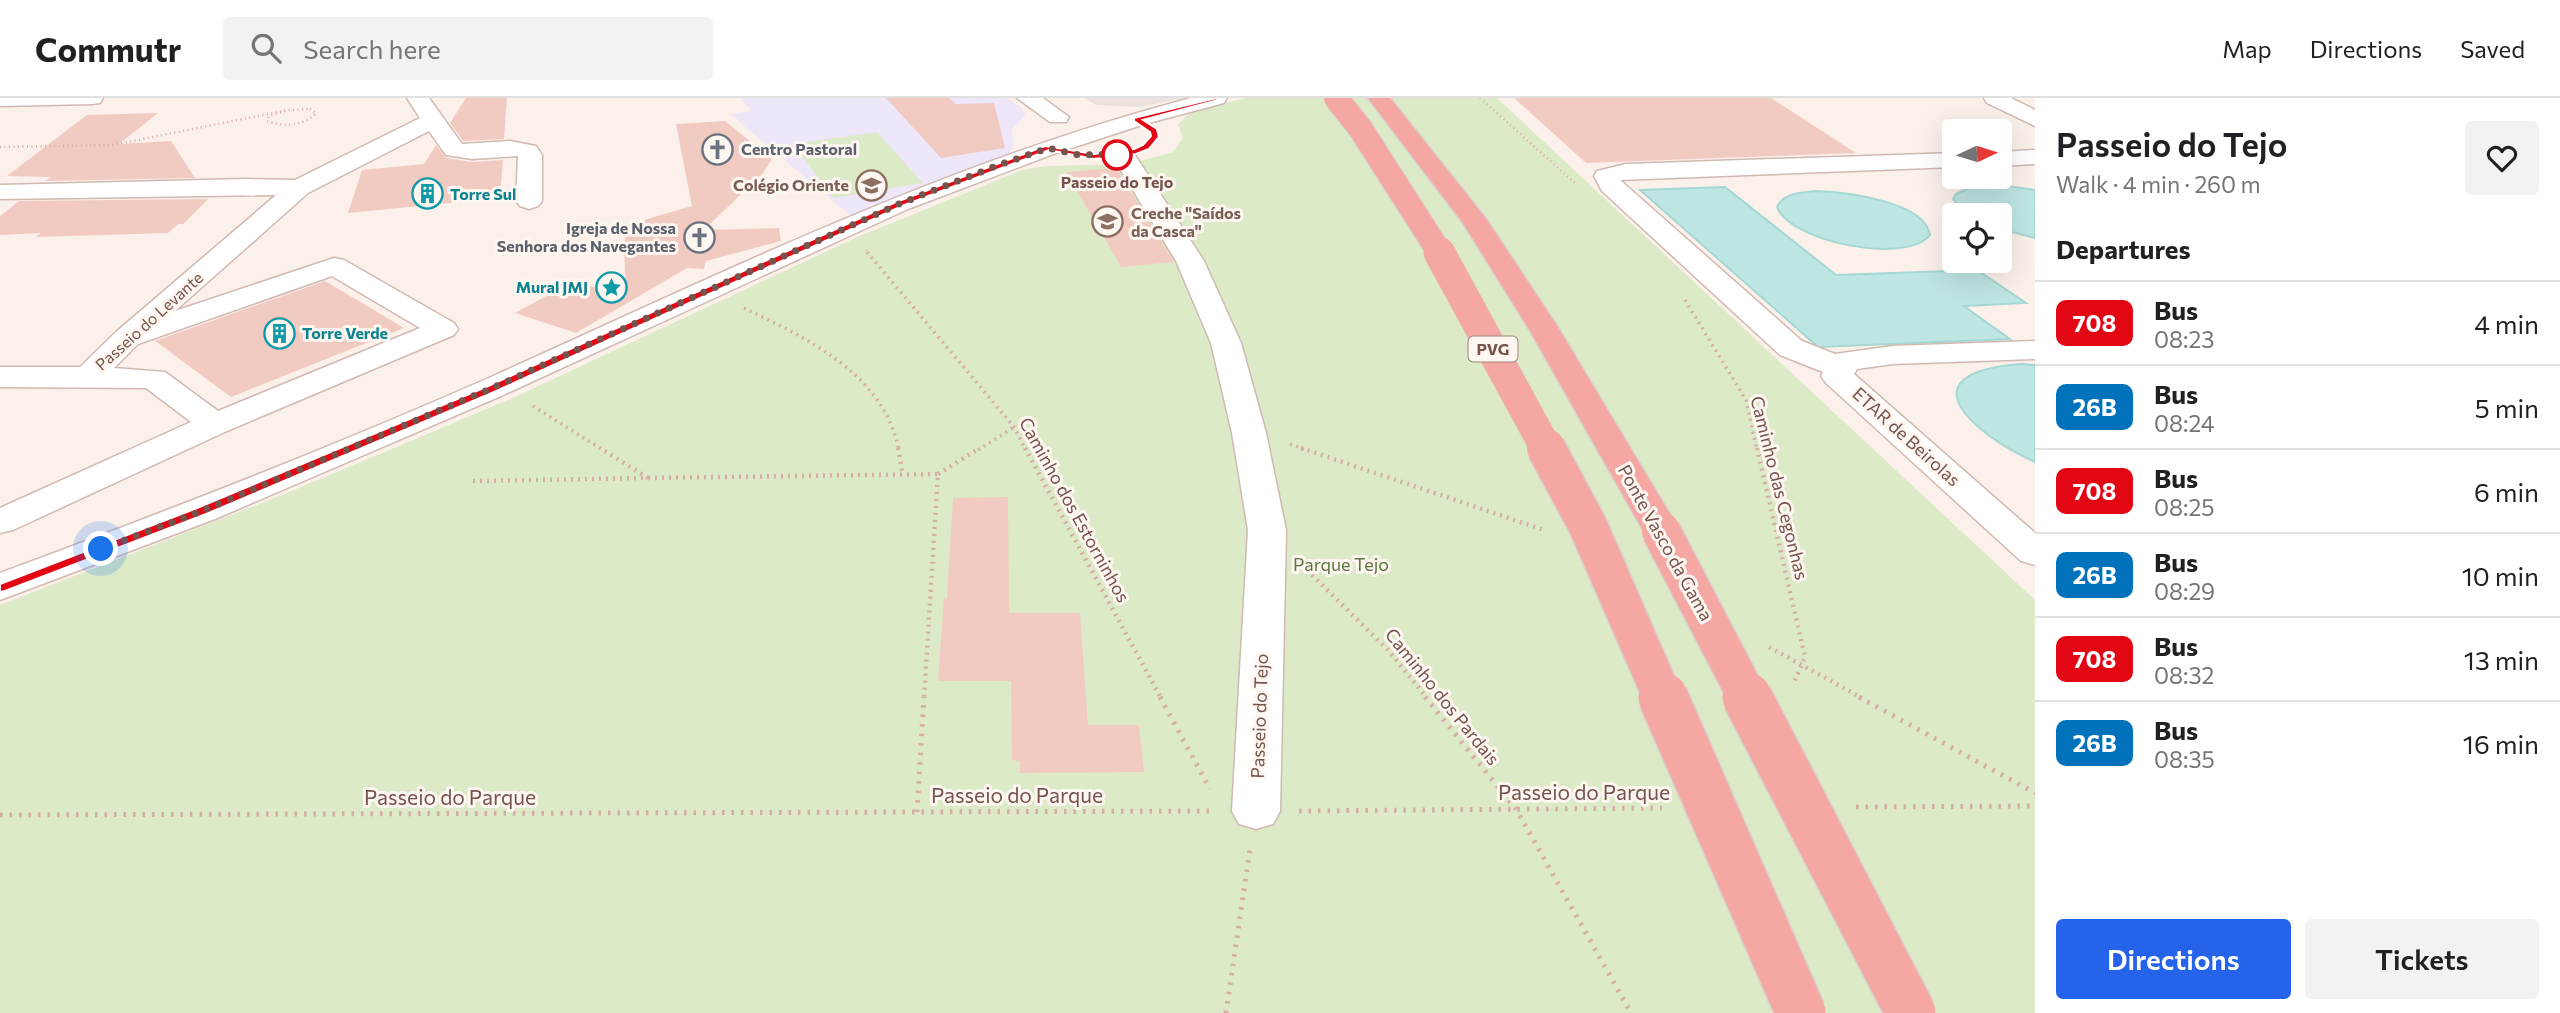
<!DOCTYPE html>
<html lang="en">
<head>
<meta charset="utf-8">
<style>
  body { margin:0; font-family:Commissioner,sans-serif; background:#f2f2f2; color:#202124; height:100vh; display:flex; flex-direction:column; font-size:26px; white-space:nowrap }
  * { box-sizing:border-box; margin:0 }
  p { font-size:23px; color:#757577 }
  .icon { flex:none; width:38px; height:38px; fill:none; stroke:currentColor; stroke-width:2; stroke-linecap:round; stroke-linejoin:round }
  .map { position:relative; flex:1; overflow:hidden }
  .details { display:flex; flex-direction:column; background:#fff; width:525px }
  .details>* { flex:none }
  .badge { padding:0 14px; border-radius:10px; font-size:24px; line-height:46px }
  .needle { width:46px; rotate:86deg }
  .buttons { position:absolute; left:1942px; top:21px; display:grid; gap:14px }
  .buttons a { display:grid; place-items:center; width:70px; height:70px; border-radius:7px; background:#fff; box-shadow:0 7px 28px #0002; font-size:35px }
  .you { position:absolute; width:35px; height:35px; margin:-18px; border:5px solid #fff; border-radius:50%; background:#1a73e8; box-shadow:0 0 0 10px #1a73e833 }
  .map>.badge { position:absolute; translate:-50% -50%; box-shadow:0 0 0 4px #fff }
  h2 { padding:0 21px; font-size:26px; line-height:63px }
  .round { display:grid; place-items:center; flex:none; width:74px; height:74px; border-radius:7px; background:#f2f2f2 }
  .headline { display:flex; align-items:center; justify-content:space-between; height:119px; padding:0 21px }
  h1 { font-size:33px; font-weight:600; line-height:52px }
  .button { display:flex; gap:14px; margin-top:auto; padding:14px 21px }
  .button a { flex:1; height:80px; border-radius:7px; background:#2563eb; color:#fff; font-size:28px; font-weight:600; line-height:80px; text-align:center }
  .button a+a { background:#f2f2f2; color:#202124 }
  ul { padding:0; list-style:none }
  li { display:flex; align-items:center; gap:21px; height:84px; padding:0 21px; border-top:2px solid #e0e0e0 }
  li div { flex:1 }
  li b { display:block; font-size:26px }
  li em { font-style:normal }
  li .badge { min-width:77px; font-weight:700; text-align:center }
  header { display:flex; align-items:center; gap:42px; box-sizing:border-box; height:98px; padding:0 35px; background:#fff; border-bottom:2px solid #e0e0e0 }
  header strong { font-size:33px }
  nav { display:flex; gap:38px; margin-inline-start:auto; font-size:24px }
  .search { width:490px; height:63px; background:#f2f2f2; display:flex; align-items:center; gap:18px; box-sizing:border-box; padding:0 24px; border-radius:7px; color:#757577; font-size:26px }
  main { display:flex; flex:1; min-height:0 }
  .map>svg:first-child { display:block }
</style>
</head>
<body>
<header>
<strong>Commutr</strong>
<div class="search"><svg class="icon" aria-label="search" viewBox="0 0 24 24"><circle cx="10" cy="10" r="6"/><path d="M15 15l6 6"/></svg>Search here</div>
<nav><a>Map</a><a>Directions</a><a>Saved</a></nav>
</header>
<main>
<div class="map">
<svg width="2035" height="915" viewBox="0 0 2035 915">
  <rect width="100%" height="100%" fill="#fcf1ea"/>
  <path fill="#ebe2df" d="M1085 0H1185L1140 9 1096 7Z"/>
  <path fill="#eee6f9" d="M741 0H1006L1022 10 1026 17 1011 32 1014 47 1008 56 852 119 730 16 751 13Z"/>
  <g fill="#ddeac8">
    <path d="M1245 0H1497L2035 502V915H0V507L277 399 432 334 517 298 855 140 1022 72 1045 68 1129 66 1173 54 1183 40 1178 27 1189 15Z"/>
    <path d="M877 34 923 85 833 100 793 46Z"/>
  </g>
  <g fill="#bee6e3" stroke="#a5d7d4" stroke-width="2">
    <path d="M1974 88H2007L2035 92V140L2000 131V117L1965 115 1953 101 1956 96Z"/>
    <path d="M1725 89 1836 177 1977 172 2026 205 1964 208 2010 241 1818 249 1640 92Z"/>
    <path d="M1816 93C1844 94 1925 103 1930 137 1907 167 1790 144 1777 109 1784 94 1802 95 1816 93Z"/>
    <path d="M2021 266 2035 267V364C1973 336 1902 275 2021 266Z"/>
  </g>
  <g fill="#f1cbc2">
    <path d="M466 0H507L504 41 463 43 450 25Z"/>
    <path d="M886 0H949L956 6 994 5 1005 50 941 60Z"/>
    <path d="M1514 0H1771L1856 55 1586 65Z"/>
    <path d="M158 15 119 46 171 43 195 80 45 83 51 79 7 78 87 17Z"/>
    <path d="M725 23 772 61 763 75 704 132 779 130 781 143 706 163 704 171 687 170 576 235 515 215 574 183 626 199 624 144 627 136 635 127 647 121 692 108 676 26Z"/>
    <path d="M436 47 446 60 472 64 503 62 500 100 348 115 362 72 424 66Z"/>
    <path d="M1116 70 1174 164 1121 169 1066 74Z"/>
    <path d="M208 101 183 126H178L168 135 36 139 41 135 0 137V118L19 103Z"/>
    <path d="M325 183 404 230 231 299 155 243Z"/>
    <path d="M1008 399 1009 515H1080L1088 627H1139L1144 674 1020 675V663L1012 662 1011 583H938L944 500H947L953 400Z"/>
  </g>
  <g fill="none" stroke-linecap="round" stroke-linejoin="round">
    <defs>
      <g id="minor">
        <path d="M0 0H103L100 5 92 6 0 8Z"/>
        <path d="M407 0H429L462 46 510 43 536 48 542 57V103L538 108 529 111 520 108 516 103 518 58 472 61 446 57 429 33 308 95 175 213 334 160 344 162 454 225 458 231 454 237 227 333 13 432 0 435V410L191 324 146 290 0 289V269H80L116 234 276 97 0 101V87L246 81 295 82 420 20ZM332 178 420 230 218 313 165 274 114 270 138 246Z"/>
        <path d="M1017 0H1043L1069 19 1066 24H1050Z"/>
        <path d="M1191 0H1227L1224 5 1145 26 1056 55 908 111 501 298 215 421 0 502V475C165 414 330 350 491 279 720 176 947 64 1191 0Z"/>
        <path d="M1984 0H2011L2035 12V28L1987 5Z"/>
        <path d="M1123 49 1131 51 1204 163 1241 245 1266 335 1286 432 1280 713 1273 726 1256 731 1239 726 1232 713 1248 432 1232 335 1211 245 1176 163 1111 56 1115 51Z"/>
        <path d="M2035 52V66L2000 68V54Z"/>
        <path d="M1955 55V69L1620 82 1802 243 1835 256 1893 248 2035 243V261L1893 266 1857 271 1854 276 2035 435V467L2021 463 1826 285 1821 278 1823 274 1780 257 1602 93 1594 78 1597 73 1626 66Z"/>
      </g>
      <path id="highway" d="M1368 0H1390L1487 122 1559 231 1680 433 1674 441 1661 444 1648 441 1529 231 1463 125Z"/>
    </defs>
    <use href="#minor" stroke="#d0b9b2" stroke-width="3"/>
    <use href="#highway" stroke="#d9cfcd" stroke-width="3"/>
    <g stroke="#d6ada5" stroke-width="2.5" stroke-dasharray="1 3.5" stroke-linecap="butt">
      <path d="M1480 0 1576 86"/>
      <path d="M310 11 316 15C304 28 283 29 267 23L269 18 288 12Z"/>
      <path d="M0 49 113 47 288 12"/>
      <path d="M866 152 869 155"/>
    </g>
    <g stroke="#d6ada5" stroke-width="3.5" stroke-dasharray="2 4.5" stroke-linecap="butt">
      <path d="M867 154 1014 329 1026 352"/>
      <path d="M1685 202 1746 302 1757 352"/>
      <path d="M744 210C808 241 883 275 899 352"/>
      <path d="M533 308 603 352"/>
      <path d="M1290 346 1306 352"/>
      <path d="M978 352 1014 329"/>
    </g>
    <g stroke="#d6ada5" stroke-width="4.5" stroke-dasharray="2 5" stroke-linecap="butt">
      <path d="M898 350 903 377"/>
      <path d="M1025 350 1161 600"/>
      <path d="M1301 350 1544 432"/>
      <path d="M1757 350 1805 559 1793 587"/>
      <path d="M938 376 980 350"/>
      <path d="M648 380 938 376 924 600"/>
      <path d="M473 383 648 380 600 350"/>
      <path d="M1307 472 1388 552 1427 600"/>
      <path d="M1769 549 1862 600"/>
    </g>
    <g stroke="#d6ada5" stroke-width="5" stroke-dasharray="2.5 7" stroke-linecap="butt">
      <path d="M1160 599 1210 691"/>
      <path d="M1425 599 1516 711 1631 915"/>
      <path d="M1859 599 2035 695"/>
      <path d="M1856 709 2035 708"/>
      <path d="M1299 713 1662 710"/>
      <path d="M917 714 924 599"/>
      <path d="M0 717 1214 713"/>
      <path d="M1226 915 1250 751"/>
    </g>
    <use href="#minor" fill="#fff" fill-rule="evenodd"/>
    <use href="#highway" fill="#f4a7a3" fill-rule="evenodd"/>
    <defs>
      <path id="highway-bridge-far3" d="M1336 0 1360 30 1440 155"/>
      <path id="highway-bridge-far2" d="M1439 154 1547 352"/>
      <g id="highway-bridge-far1">
        <path d="M1546 350 1588 428 1663 600"/>
        <path d="M1661 433 1748 600"/>
      </g>
      <g id="highway-bridge">
        <path d="M1663 599 1801 915"/>
        <path d="M1747 599 1911 915"/>
      </g>
    </defs>
    <use href="#highway-bridge-far3" stroke="#d9cfcd" stroke-width="26" stroke-linecap="butt"/>
    <use href="#highway-bridge-far2" stroke="#d9cfcd" stroke-width="32" stroke-linecap="butt"/>
    <use href="#highway-bridge-far1" stroke="#d9cfcd" stroke-width="41" stroke-linecap="butt"/>
    <use href="#highway-bridge" stroke="#d9cfcd" stroke-width="52" stroke-linecap="butt"/>
    <use href="#highway-bridge-far3" stroke="#f4a7a3" stroke-width="24"/>
    <use href="#highway-bridge-far2" stroke="#f4a7a3" stroke-width="31"/>
    <use href="#highway-bridge-far1" stroke="#f4a7a3" stroke-width="38"/>
    <use href="#highway-bridge" stroke="#f4a7a3" stroke-width="49"/>
  </g>
  <path fill="#e30613" stroke="#fff" stroke-width="2" d="M1216 0 1218 2 1143 22 1157 31 1159 39 1149 51 1136 56 1094 61 1049 52 902 108 494 294 206 416 5 493 0 494V486L197 410 486 289 896 104 1045 48 1094 56 1134 51 1143 47 1151 38 1150 34 1134 23V20Z"/>
  <g fill="none" stroke-linecap="round" stroke-linejoin="round">
    <path stroke="#76534d" stroke-width="7" stroke-dasharray="0 12.6" d="M101 451 202 413 490 291 899 106 996 68 1048 50 1079 57 1123 56 1117 57"/>
  </g>
  <defs>
    <symbol id="church-ring" viewBox="-11 -11 22 22"><circle r="9.5" fill="#fef6f0" stroke="#6b7280" stroke-width="1.5"/><path d="M-1.2-6h2.4v3.5h3.3v2.4h-3.3V6h-2.4V-.1h-3.3v-2.4h3.3Z" fill="#6b7280"/></symbol>
    <symbol id="school-ring" viewBox="-11 -11 22 22"><circle r="9.5" fill="#fef6f0" stroke="#8d6e63" stroke-width="1.5"/><path d="M0-5L7-2L0 1L-7-2ZM-4 1L0 2.5L4 1V4Q0 6-4 4Z" fill="#8d6e63"/></symbol>
    <symbol id="building-ring" viewBox="-11 -11 22 22"><circle r="9.5" fill="#fef6f0" stroke="#0f9aa8" stroke-width="1.5"/><path d="M-4-6H4V6H1V3H-1V6H-4ZM-2.5-4.3h1.7v1.8h-1.7ZM.8-4.3h1.7v1.8H.8ZM-2.5-1h1.7V.8h-1.7ZM.8-1h1.7V.8H.8Z" fill="#0f9aa8"/></symbol>
    <symbol id="sight-ring" viewBox="-11 -11 22 22"><circle r="9.5" fill="#fef6f0" stroke="#0f9aa8" stroke-width="1.5"/><path d="M0-6L1.8-2.2L6-1.7L2.9 1.2L3.7 5.4L0 3.3L-3.7 5.4L-2.9 1.2L-6-1.7L-1.8-2.2Z" fill="#0f9aa8"/></symbol>
  </defs>
  <g fill-rule="evenodd">
    <use href="#church-ring" x="700" y="34" width="35" height="35"/>
    <use href="#school-ring" x="854" y="70" width="35" height="35"/>
    <use href="#building-ring" x="410" y="78" width="35" height="35"/>
    <use href="#school-ring" x="1090" y="106" width="35" height="35"/>
    <use href="#church-ring" x="682" y="122" width="35" height="35"/>
    <use href="#sight-ring" x="594" y="172" width="35" height="35"/>
    <use href="#building-ring" x="262" y="218" width="35" height="35"/>
  </g>
  <circle fill="#fff" stroke="#e30613" stroke-width="3.5" cx="1117" cy="57" r="14"/>
  <g text-anchor="middle" stroke-width="6" stroke-linejoin="round" paint-order="stroke">
    <g font-size="16" font-weight="bold" fill="#5b616d" stroke="#fef6f0" text-anchor="start">
      <text x="741" y="57">Centro Pastoral</text>
      <text x="676" y="136" text-anchor="end">Igreja de Nossa<tspan x="676" dy="18">Senhora dos Navegantes</tspan></text>
    </g>
    <g font-size="16" font-weight="bold" fill="#76534d" stroke="#fef6f0">
      <text x="1117" y="90">Passeio do Tejo</text>
    </g>
    <g font-size="16" font-weight="bold" fill="#785e54" stroke="#fef6f0" text-anchor="end">
      <text x="849" y="93">Colégio Oriente</text>
      <text x="1131" y="121" text-anchor="start">Creche "Saídos<tspan x="1131" dy="18">da Casca"</tspan></text>
    </g>
    <g font-size="16" font-weight="bold" fill="#0d838f" stroke="#fef6f0" text-anchor="start">
      <text x="450" y="102">Torre Sul</text>
      <text x="588" y="195" text-anchor="end">Mural JMJ</text>
      <text x="302" y="241">Torre Verde</text>
    </g>
    <g font-size="16" fill="#76534d" stroke="#fef6f0">
      <text transform="translate(149 223) rotate(-42)" y="6">Passeio do Levante</text>
    </g>
    <rect fill="#fef6f0" stroke="#9f847e" stroke-width="2" x="1468.5" y="238.5" width="49" height="25" rx="5"/>
    <g font-size="16" font-weight="bold" fill="#76534d">
      <text x="1493" y="257">PVG</text>
    </g>
    <g font-size="18" fill="#76534d" stroke="#fef6f0">
      <text transform="translate(1906 339) rotate(42)" y="6">ETAR de Beirolas</text>
      <text transform="translate(1779 390) rotate(76)" y="6">Caminho das Cegonhas</text>
      <text transform="translate(1074 412) rotate(61)" y="6">Caminho dos Estorninhos</text>
      <text transform="translate(1665 445) rotate(61)" y="6">Ponte Vasco da Gama</text>
      <text transform="translate(1442 599) rotate(51)" y="6">Caminho dos Pardais</text>
      <text transform="translate(1260 618) rotate(-88)" y="6">Passeio do Tejo</text>
    </g>
    <g font-size="18" fill="#5d7642" stroke="#fef6f0">
      <text x="1341" y="473">Parque Tejo</text>
    </g>
    <g font-size="21" fill="#76534d" stroke="#fef6f0">
      <text x="1584" y="702">Passeio do Parque</text>
      <text x="1017" y="705">Passeio do Parque</text>
      <text x="450" y="707">Passeio do Parque</text>
    </g>
  </g>
</svg>
<div class="buttons">
<a><svg class="needle" viewBox="-14 -14 28 28"><path d="M0-13l5 13h-10z" fill="#e53935"/><path d="M0 13l5-13h-10z" fill="#757577"/></svg></a>
<a><svg class="icon" aria-label="locate" viewBox="0 0 24 24"><circle cx="12" cy="12" r="6"/><path d="M12 2v4M12 18v4M2 12h4M18 12h4"/></svg></a>
</div>
<div class="you" style="left:101px;top:451px"></div>
</div>
<section class="details">
<div class="headline"><div><h1>Passeio do Tejo</h1><p>Walk · 4 min · 260 m</p></div><a class="round"><svg class="icon" aria-label="heart" viewBox="0 0 24 24"><path d="M12 20l-8-8c-3-5 5-10 8-4 3-6 11-1 8 4z"/></svg></a></div>
<h2>Departures</h2>
<ul>
<li><span class="badge" style="background:#e30613;color:#fff">708</span><div><b>Bus</b><p>08:23</p></div><em>4 min</em></li>
<li><span class="badge" style="background:#0072bc;color:#fff">26B</span><div><b>Bus</b><p>08:24</p></div><em>5 min</em></li>
<li><span class="badge" style="background:#e30613;color:#fff">708</span><div><b>Bus</b><p>08:25</p></div><em>6 min</em></li>
<li><span class="badge" style="background:#0072bc;color:#fff">26B</span><div><b>Bus</b><p>08:29</p></div><em>10 min</em></li>
<li><span class="badge" style="background:#e30613;color:#fff">708</span><div><b>Bus</b><p>08:32</p></div><em>13 min</em></li>
<li><span class="badge" style="background:#0072bc;color:#fff">26B</span><div><b>Bus</b><p>08:35</p></div><em>16 min</em></li>
</ul>
<div class="button"><a>Directions</a><a>Tickets</a></div>
</section>
</main>
</body>
</html>
